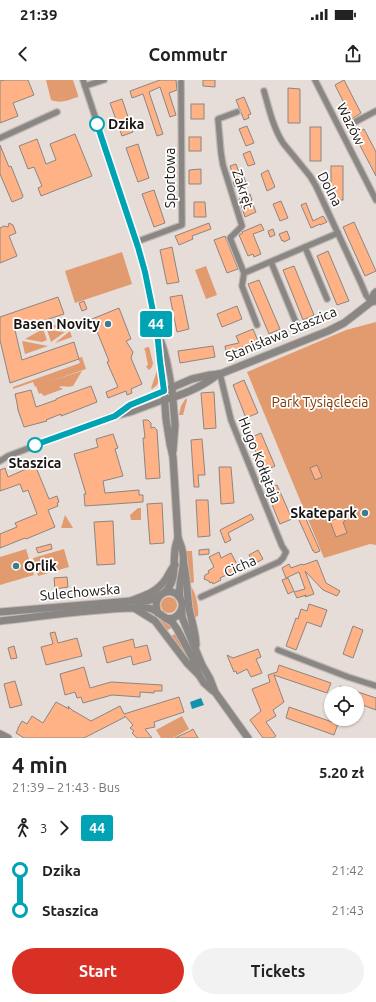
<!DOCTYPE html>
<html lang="en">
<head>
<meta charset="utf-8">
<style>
  body { margin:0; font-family:Ubuntu,sans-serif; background:#f2f2f2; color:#222; height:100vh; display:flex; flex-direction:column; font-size:15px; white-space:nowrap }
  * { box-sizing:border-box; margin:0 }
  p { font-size:13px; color:#767676 }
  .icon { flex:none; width:22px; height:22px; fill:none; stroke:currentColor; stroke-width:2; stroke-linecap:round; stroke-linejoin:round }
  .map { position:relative; height:658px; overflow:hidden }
  .details { display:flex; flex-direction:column; background:#fff; flex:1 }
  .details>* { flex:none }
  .badge { padding:0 8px; border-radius:3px; font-size:14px; line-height:26px }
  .tools { position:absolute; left:324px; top:606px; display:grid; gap:8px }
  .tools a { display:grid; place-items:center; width:40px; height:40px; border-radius:50%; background:#fff; box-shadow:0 1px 3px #0004; font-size:20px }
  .map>.badge { position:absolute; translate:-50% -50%; box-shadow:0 0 0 2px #fff }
  .legs { display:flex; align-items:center; gap:6px; height:44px; padding:0 12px; font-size:13px }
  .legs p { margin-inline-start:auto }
  .overview { display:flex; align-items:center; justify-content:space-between; height:68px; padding:0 12px }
  h1 { font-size:22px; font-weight:700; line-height:30px }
  .cta { display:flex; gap:8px; margin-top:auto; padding:8px 12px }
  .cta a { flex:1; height:46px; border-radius:24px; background:#d93025; color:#fff; font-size:16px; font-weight:700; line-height:46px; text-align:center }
  .cta a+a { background:#f2f2f2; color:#222 }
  ul { padding:0 12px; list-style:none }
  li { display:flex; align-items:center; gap:14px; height:40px; font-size:15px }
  li i { display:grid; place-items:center; width:6px; height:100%; margin:0 5px; background:currentColor }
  li i::after { content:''; width:10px; height:10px; margin:-5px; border:3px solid; border-radius:50%; background:#fff }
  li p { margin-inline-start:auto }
  li:first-child i { background:linear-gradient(#0000 50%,currentColor 0) }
  li:last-child i { background:linear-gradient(currentColor 50%,#0000 0) }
  .status { display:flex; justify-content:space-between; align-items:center; height:28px; padding:0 20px; background:#fff; direction:ltr }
  .status svg { height:11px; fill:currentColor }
  header { display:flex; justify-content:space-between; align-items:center; height:52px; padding:0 12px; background:#fff; font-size:18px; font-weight:700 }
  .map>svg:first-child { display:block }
</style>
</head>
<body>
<div class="status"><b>21:39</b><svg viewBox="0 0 49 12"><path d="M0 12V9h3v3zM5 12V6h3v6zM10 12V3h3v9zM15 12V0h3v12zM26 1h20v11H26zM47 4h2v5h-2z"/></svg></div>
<header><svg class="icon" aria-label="back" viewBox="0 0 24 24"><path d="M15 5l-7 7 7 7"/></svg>Commutr<svg class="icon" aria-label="share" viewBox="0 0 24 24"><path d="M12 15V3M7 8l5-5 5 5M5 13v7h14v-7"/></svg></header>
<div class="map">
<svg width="376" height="658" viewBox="0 0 376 658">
  <rect width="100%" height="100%" fill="#e6ddd8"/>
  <g fill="#e29a6f">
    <path d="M46 0H73L78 15V17C68 20 61 24 51 20Z"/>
    <path d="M122 172 132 204 75 223 65 191Z"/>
    <path d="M206 186 217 215 206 219 195 190Z"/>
    <path d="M67 241 69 249 48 247Z"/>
    <path d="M376 242V465L370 464 324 478 247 292 346 250Z"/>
    <path d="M43 249 47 260 42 262 25 259Z"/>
    <path d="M47 250 64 252H65L51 262Z"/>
    <path d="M70 251 72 257 55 263Z"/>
    <path d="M22 261 48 266 25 274Z"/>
    <path d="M148 267H149L153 283 152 287 149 290 147 288 146 286 148 285 145 270H144L145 268Z"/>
    <path d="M82 277 86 289 48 302 82 291 73 306C67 308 62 305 59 307L63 309 44 316 41 313 39 314 36 306 35 307 33 302 13 309V307L80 283 78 278Z"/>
    <path d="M157 291H158C160 299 160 304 152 309L151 308Z"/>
    <path d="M186 318 187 320 183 335H179L181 326Z"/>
    <path d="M138 428H141V440H131L130 435Z"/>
    <path d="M65 435 73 448H61Z"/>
    <path d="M26 469 34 495 0 505V477Z"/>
    <path d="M64 469 69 487 38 496 33 478Z"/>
    <path d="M186 471H192L194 501 193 503H189Z"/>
    <path d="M189 507H191C196 511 199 530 198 536L193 538Z"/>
    <circle cx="169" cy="525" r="8"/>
    <path d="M149 531 169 542 173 547 166 551 149 534Z"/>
    <path d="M176 553 190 580H189L170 557Z"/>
    <path d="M182 636 189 649 173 658H161L156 650Z"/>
  </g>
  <path fill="#1392b0" d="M201 618 204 625 192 629 190 622Z"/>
  <g fill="#ffb285" stroke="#8d8581">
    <path d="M4 0H28L34 15 13 23 18 36 0 43V1Z"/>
    <path d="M160 0H176L177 10 169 13 176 35 170 37 160 7 149 12 163 54 157 56 143 14 132 18 130 11Z"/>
    <path d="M203 0H215V7L203 6Z"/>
    <path d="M344 0 361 33 352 39 335 5Z"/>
    <path d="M288 8 300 9V43H288Z"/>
    <path d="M244 17 251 34 248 35 249 38 244 40 236 20Z"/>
    <path d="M122 19 133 52 122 56 110 23Z"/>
    <rect x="191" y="24" width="13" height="15"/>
    <path d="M247 46 254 63 246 66 239 49Z"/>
    <rect x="310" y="47" width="11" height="34"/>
    <path d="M364 49 376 72V96L354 54Z"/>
    <path d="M75 54 92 96 41 116 38 108 42 106 34 87 28 89 19 66 37 59 46 84 56 80 50 64Z"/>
    <rect x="189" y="57" width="12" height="14"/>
    <path d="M138 64 149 98 138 102 126 68Z"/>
    <path d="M0 65 9 87 11 86 23 116 22 118 12 122 0 94Z"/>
    <path d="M250 71 255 84 248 86 243 74Z"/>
    <path d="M236 84 241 98 244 97 246 103 235 107 233 102 235 101 230 86Z"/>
    <rect x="331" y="86" width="12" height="34"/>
    <path d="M201 89V104H189V90Z"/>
    <path d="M268 90 275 107 267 111 261 94Z"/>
    <path d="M154 110 165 143 154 147 142 114Z"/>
    <path d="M250 114 252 120H251L256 132 245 137 239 119Z"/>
    <path d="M281 121 288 138 280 141 273 124Z"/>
    <path d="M194 122H205L206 137H194Z"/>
    <path d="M306 123 313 141 323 136 327 142 320 145V144L311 148 301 125Z"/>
    <path d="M354 142 376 191 365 196 343 147Z"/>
    <path d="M9 143 13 145 16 153 9 156 17 176 0 183V148L4 146 8 147Z"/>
    <path d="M209 143 211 149 192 156 193 159 179 165 175 156Z"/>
    <path d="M261 144 264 150 253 154 261 174 254 177 253 174 248 176 239 155 243 153 242 152Z"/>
    <path d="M273 149 275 155 270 157 268 151Z"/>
    <path d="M287 151 290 159 284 162 283 160 282 161 279 154Z"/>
    <path d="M225 156 238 189 227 193 214 160Z"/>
    <path d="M172 167 179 202 167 204 160 170Z"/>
    <path d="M328 171 349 221 337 225 317 176Z"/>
    <path d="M294 186 314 235 303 240 283 190Z"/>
    <path d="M259 200 280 249 269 254 248 204Z"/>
    <path d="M182 215 189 249 177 252 170 217Z"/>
    <path d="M58 217 64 234 15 250 22 280 74 262 79 279 10 303 0 260V237Z"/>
    <path d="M84 221 87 229 82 231 79 223Z"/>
    <path d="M237 226 242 239 222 247 217 234Z"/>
    <path d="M119 228 131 259 126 261 133 272 131 278 142 304 131 309 132 313 127 315 126 311 108 318 106 312 118 307 107 282 109 281 92 239Z"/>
    <path d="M253 249 260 266 254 269 252 263 235 270 226 272 225 266 239 263 236 256Z"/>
    <path d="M213 266 215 277 180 283 178 271Z"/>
    <path d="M244 300 258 333 246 338 233 305Z"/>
    <path d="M91 306 97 322 69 333 61 336V334L46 340 47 341 24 347 18 330 17 323 15 314 31 310 36 327 56 320V319L63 316Z"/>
    <path d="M214 312 216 348 204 349 201 313Z"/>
    <path d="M143 340H148L151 343V348L154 347 157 350 160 398 146 399 143 358H145Z"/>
    <path d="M261 353 275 386 264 391 250 358Z"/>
    <path d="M113 354 118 368 115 369 123 396 103 401 105 413 139 410V415H143V422L85 426 84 414H86L74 374 98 367 96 359Z"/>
    <path d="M202 359 205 395H198L199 407H194L191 360Z"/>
    <path d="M35 385 49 419 57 416 59 422 57 423 58 426 48 430 55 447 26 459 25 458 0 468V454L17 447 15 443 37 434 28 410 23 412 20 404 0 411V390L5 388 8 397Z"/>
    <path d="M317 385 322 397 315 400 310 388Z"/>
    <path d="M219 387H231L234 423 221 424Z"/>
    <path d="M277 405 292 439 280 444 266 410Z"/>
    <path d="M196 420H208L210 456 198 457Z"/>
    <path d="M162 423 164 463 150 464 147 424Z"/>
    <path d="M251 434 254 439 228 453 231 460 225 463 220 450Z"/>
    <path d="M343 436 345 441 343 442 347 453 336 457 330 441Z"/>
    <path d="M305 437 320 471 315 473 313 470V471L299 440Z"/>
    <path d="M113 441 115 484 97 485 94 442Z"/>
    <path d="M51 464 52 469 38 473 36 468Z"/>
    <path d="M209 469V474L199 475V470Z"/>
    <path d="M258 470 263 479 254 484 249 475Z"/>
    <path d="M219 472 221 478 231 473 240 490 231 494V493L220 498 221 500 213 504 212 502 210 503 209 501 204 499 205 495 209 493 208 491 214 487 209 477Z"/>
    <path d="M317 480 326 503 340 511 337 516 323 510 305 491 314 514 305 517 306 515 297 518 294 512 305 509 299 492 286 498 282 488 289 484 291 488 302 484 303 485Z"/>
    <path d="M67 497 68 507 55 509 54 498Z"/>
    <path d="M288 498 294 511 288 514 282 500Z"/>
    <path d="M309 524 327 530 321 547 307 542 296 570 286 566 296 538 298 539 301 529 307 531Z"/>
    <path d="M353 546 363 550 353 578 343 574Z"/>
    <path d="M55 552 58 563 77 558 82 576 46 585 41 567 53 564 50 553Z"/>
    <path d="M133 559 135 568 147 565 151 580 133 585 131 576 107 583 103 567Z"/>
    <path d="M14 566 17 578 11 579 8 568Z"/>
    <path d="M258 569 261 577 256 579 262 593 251 597 247 589 237 594 236 591 234 592 227 575 233 578Z"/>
    <path d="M279 585 331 603 327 613 274 595 284 622 273 630 276 636 266 642 276 656 273 658H263L250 640 261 631 252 609 270 602 268 595 277 592Z"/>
    <path d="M84 587 90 608 111 602 162 605V611H154V613L140 612V617L112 615 83 623 81 617 77 618 75 612 65 615 60 594Z"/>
    <path d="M15 601 22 625 10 628 4 604Z"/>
    <path d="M340 606 376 618V630L357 623V613H338Z"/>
    <path d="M179 617 184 632 154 642 155 647 145 649 152 658H137L132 653 134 651 130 648 133 645 125 636V637L84 658H24L16 653 18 649V648L22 641 27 644 32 636 43 643 56 622 69 629 68 626 72 630 91 641 120 626 124 634Z"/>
    <path d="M289 627 338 644 334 655 286 638Z"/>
    <path d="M193 649 198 658H175L190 651Z"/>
  </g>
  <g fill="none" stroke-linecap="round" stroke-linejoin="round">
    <defs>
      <g id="minor">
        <path d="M83 0 138 167 145 193 157 251 160 281 164 311 130 325 115 335"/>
        <path d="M315 0 376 120"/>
        <path d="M85 6 104 0"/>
        <path d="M264 11C269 29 273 47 283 63L310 96 316 106 360 201 366 215 371 222"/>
        <path d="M237 32 218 39 221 73 223 85 242 146 230 158 244 193 338 153"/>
        <path d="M355 42 376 31"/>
        <path d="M0 58 57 32"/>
        <path d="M136 162 182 145 181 2"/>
        <path d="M305 167 327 219"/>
        <path d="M271 182 297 245"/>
        <path d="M244 193 242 206 257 245"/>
        <path d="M158 253C166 270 169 289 172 308"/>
        <path d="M0 381 8 376 108 338 132 332 164 320"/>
        <path d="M201 517 279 482 283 478 286 472 282 466 231 340 220 294"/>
        <path d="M278 570 348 597 376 606"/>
      </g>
      <g id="tertiary">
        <path d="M371 222 374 214 376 212"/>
        <path d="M172 308 175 345 173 371"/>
        <path d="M168 319C184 314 205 305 218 294"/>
        <path d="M178 458C182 467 185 476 183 486 182 497 178 506 180 517"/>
        <path d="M184 485C187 499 187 513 189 528 191 540 196 552 196 565"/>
        <path d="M165 512C177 500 173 486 175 470 175 466 177 462 178 458L173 377 170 364 166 339 164 311 192 299 210 295 220 294 328 251 344 243 357 233 371 222 376 221"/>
        <path d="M133 520C146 515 157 512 166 499 169 494 170 490 175 485"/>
        <path d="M134 528 155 541 187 583 199 595"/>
        <path d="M182 530V537L185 544 202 585 210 599 215 612 248 658"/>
        <path d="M0 532 131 521C141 522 151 522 160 515"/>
        <path d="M165 538 172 542 177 549 193 579 199 595 204 603 213 611"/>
        <path d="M0 541C44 536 89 529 134 528 139 528 146 527 152 529 160 532 164 541 173 538 181 535 185 525 180 518 171 504 150 515 158 533"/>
        <path d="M0 654 8 658"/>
      </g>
    </defs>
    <use href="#minor" stroke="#c1b9b4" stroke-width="8"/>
    <use href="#tertiary" stroke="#c1b9b4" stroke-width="9"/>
    <use href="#minor" stroke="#898684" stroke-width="5.5"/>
    <use href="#tertiary" stroke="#898684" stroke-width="7"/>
  </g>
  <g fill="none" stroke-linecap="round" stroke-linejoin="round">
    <defs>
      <path id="line-1" d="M35 365 115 336 130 325 164 311 160 281 157 251 145 192 138 167 97 44"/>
    </defs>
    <use href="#line-1" stroke="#fff" stroke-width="9"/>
    <use href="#line-1" stroke="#00a3b4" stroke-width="6"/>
  </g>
  <g fill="#fff" stroke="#00a3b4" stroke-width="2">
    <circle cx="97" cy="44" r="7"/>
    <circle cx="35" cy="365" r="7"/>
  </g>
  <g fill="#3b7c8f" stroke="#fff" stroke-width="1.5">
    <circle cx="108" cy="244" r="4"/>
    <circle cx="365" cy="433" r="4"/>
    <circle cx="16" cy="486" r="4"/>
  </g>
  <g text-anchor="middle" stroke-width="3.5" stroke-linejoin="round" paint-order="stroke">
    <g font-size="14" font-weight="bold" fill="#171412" stroke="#fff" text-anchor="start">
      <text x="108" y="49">Dzika</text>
      <text x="35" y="388" text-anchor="middle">Staszica</text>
    </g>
    <g font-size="14" fill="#171412" stroke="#fff">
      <text transform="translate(351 44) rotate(63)" y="5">Wazów</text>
      <text transform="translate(170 98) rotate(-90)" y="5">Sportowa</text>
      <text transform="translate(243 109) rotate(72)" y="5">Zakręt</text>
      <text transform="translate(330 109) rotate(62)" y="5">Dolna</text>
      <text transform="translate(281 254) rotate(-23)" y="5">Stanisława Staszica</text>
      <text transform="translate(260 380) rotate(68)" y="5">Hugo Kołłątaja</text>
      <text transform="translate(240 486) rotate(-24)" y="5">Cicha</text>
      <text transform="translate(80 512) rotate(-5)" y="5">Sulechowska</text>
    </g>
    <g font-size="14" font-weight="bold" fill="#171412" stroke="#fff" text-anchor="end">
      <text x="100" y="249">Basen Novity</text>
      <text x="357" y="438">Skatepark</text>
      <text x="24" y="491" text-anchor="start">Orlik</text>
    </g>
    <g font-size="14" fill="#7c3800" stroke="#fff">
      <text x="320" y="327">Park Tysiąclecia</text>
    </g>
  </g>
</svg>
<div class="tools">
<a><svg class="icon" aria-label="locate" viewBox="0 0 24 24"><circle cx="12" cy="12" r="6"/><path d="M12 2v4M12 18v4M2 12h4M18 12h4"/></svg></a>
</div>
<b class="badge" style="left:156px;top:244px;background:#00a3b4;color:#fff">44</b>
</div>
<section class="details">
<div class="overview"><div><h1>4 min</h1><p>21:39 – 21:43 · Bus</p></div><b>5.20 zł</b></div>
<div class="legs"><svg class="icon" aria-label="walk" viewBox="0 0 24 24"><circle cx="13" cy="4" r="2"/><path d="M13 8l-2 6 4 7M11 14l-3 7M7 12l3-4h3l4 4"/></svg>3<svg class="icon" aria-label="forward" viewBox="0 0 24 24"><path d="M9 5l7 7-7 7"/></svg><b class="badge" style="background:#00a3b4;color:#fff">44</b></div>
<ul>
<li><i style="color:#00a3b4"></i><b>Dzika</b><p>21:42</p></li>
<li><i style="color:#00a3b4"></i><b>Staszica</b><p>21:43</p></li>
</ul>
<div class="cta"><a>Start</a><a>Tickets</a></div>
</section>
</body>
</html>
